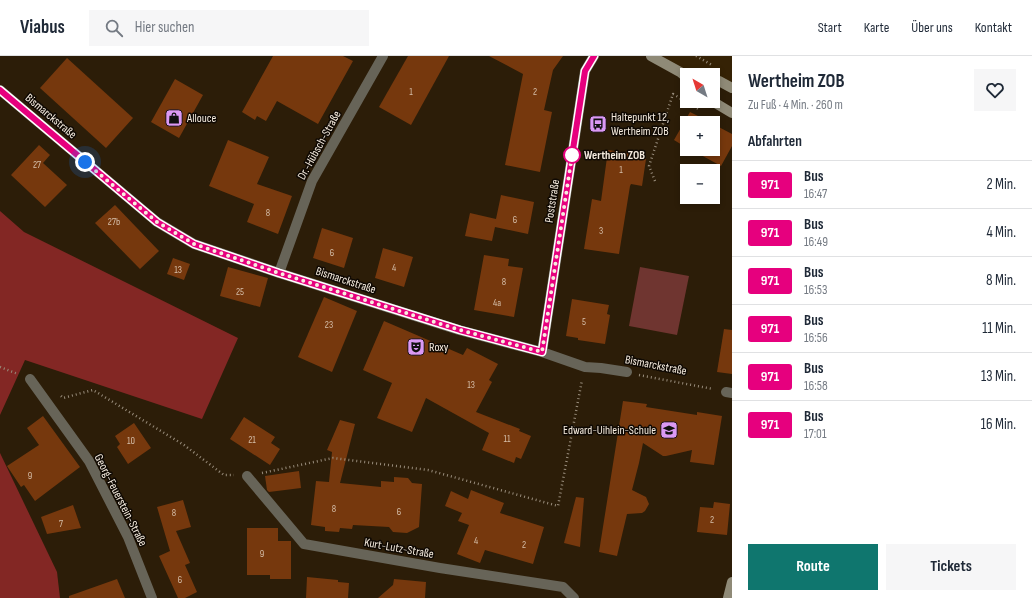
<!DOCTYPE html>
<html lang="de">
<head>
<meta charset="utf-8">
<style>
  body { margin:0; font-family:"Sofia Sans Condensed",sans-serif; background:#f6f6f7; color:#1f2937; height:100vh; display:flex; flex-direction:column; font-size:15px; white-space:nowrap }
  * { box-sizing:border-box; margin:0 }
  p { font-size:13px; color:#747a83 }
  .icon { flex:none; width:22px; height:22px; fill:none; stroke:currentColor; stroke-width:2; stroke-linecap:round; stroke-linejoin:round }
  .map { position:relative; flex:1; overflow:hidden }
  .drawer { display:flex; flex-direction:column; background:#fff; width:300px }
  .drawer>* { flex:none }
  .badge { padding:0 8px; border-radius:3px; font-size:14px; line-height:26px }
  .needle { width:26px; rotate:321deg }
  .controls { position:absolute; left:680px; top:12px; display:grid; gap:8px }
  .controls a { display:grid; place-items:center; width:40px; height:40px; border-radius:0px; background:#fff; box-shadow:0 2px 6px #0003; font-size:20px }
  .you { position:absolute; width:20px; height:20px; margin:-10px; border:3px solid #fff; border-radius:50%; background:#1a73e8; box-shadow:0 0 0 6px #1a73e833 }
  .map>.badge { position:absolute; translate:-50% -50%; box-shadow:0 0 0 2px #fff }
  h2 { padding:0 16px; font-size:15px; line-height:36px }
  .round { display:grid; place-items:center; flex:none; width:42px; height:42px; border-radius:0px; background:#f6f6f7 }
  .head { display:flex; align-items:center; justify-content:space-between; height:68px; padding:0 16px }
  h1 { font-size:19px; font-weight:700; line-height:30px }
  .cta { display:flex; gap:8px; margin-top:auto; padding:8px 16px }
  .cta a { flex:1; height:46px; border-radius:0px; background:#0f766e; color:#fff; font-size:16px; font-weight:700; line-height:46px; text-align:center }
  .cta a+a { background:#f6f6f7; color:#1f2937 }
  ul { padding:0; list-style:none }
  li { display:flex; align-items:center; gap:12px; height:48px; padding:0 16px; border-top:1px solid #e0e1e3 }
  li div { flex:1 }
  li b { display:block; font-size:15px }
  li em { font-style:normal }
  li .badge { min-width:44px; font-weight:700; text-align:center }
  header { display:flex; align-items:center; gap:24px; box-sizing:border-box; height:56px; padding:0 20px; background:#fff; border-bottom:1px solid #e0e1e3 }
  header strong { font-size:19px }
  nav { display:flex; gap:22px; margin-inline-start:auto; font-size:14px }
  .search { width:280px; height:36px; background:#f6f6f7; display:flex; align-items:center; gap:10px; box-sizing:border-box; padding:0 14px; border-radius:0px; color:#747a83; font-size:15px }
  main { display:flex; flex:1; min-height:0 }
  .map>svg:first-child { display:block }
</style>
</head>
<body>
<header>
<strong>Viabus</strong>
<div class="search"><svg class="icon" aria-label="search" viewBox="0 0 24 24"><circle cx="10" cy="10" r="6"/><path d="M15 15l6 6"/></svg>Hier suchen</div>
<nav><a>Start</a><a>Karte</a><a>Über uns</a><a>Kontakt</a></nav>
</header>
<main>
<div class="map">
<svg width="732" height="542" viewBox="0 0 732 542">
  <rect width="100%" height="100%" fill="#2c1d08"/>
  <path fill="#352205" d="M651 0H732V32L713 24V19H694L680 16Z"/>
  <path fill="#6f3530" d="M640 211 689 220 677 279 629 270Z"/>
  <g fill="#832724">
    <path d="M0 155 24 176 238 282 202 363 25 304 0 359Z"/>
    <path d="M0 397 57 516 60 542H0Z"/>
  </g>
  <g fill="#76380d">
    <path d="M273 0H343L353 5 318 68 277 45 266 65 257 60 255 64 242 56Z"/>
    <path d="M408 0H449L411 69 379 51Z"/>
    <path d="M489 0H563L553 14 544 54 552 56 540 116 505 109 523 18Z"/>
    <path d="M67 2 133 62 106 92 40 32Z"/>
    <path d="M175 23 203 39 179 82 151 66Z"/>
    <path d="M690 56 712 67H687V92L674 84Z"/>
    <path d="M713 68 732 78V90L721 110 690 93H713Z"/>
    <path d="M228 84 269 101 257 128 292 140 278 178 247 166 254 148 209 130Z"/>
    <path d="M39 89 50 99 43 107 67 129 45 151 11 119Z"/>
    <path d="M608 94 635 98V101L646 103 642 130 631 128 630 130 619 198 584 193 592 143 601 145Z"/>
    <path d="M501 139 534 146 528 178 495 171 492 185 465 180 470 157 496 163Z"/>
    <path d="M115 149 159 195 140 213 95 167Z"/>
    <path d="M322 172 353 182 344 212 313 202Z"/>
    <path d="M383 192 413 201 404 231 375 222Z"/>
    <path d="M484 199 509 203 508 210 523 212 514 261 474 254Z"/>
    <path d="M173 202 190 208 184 224 167 218Z"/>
    <path d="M228 211 268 222 260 251 220 240Z"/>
    <path d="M324 241 357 255 332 316 298 301Z"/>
    <path d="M572 243 609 249 607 258 610 259 605 288 578 284V282L566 280Z"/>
    <path d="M384 265 463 299 467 292 498 308 489 324 492 326 476 356 520 373 519 375 531 380 521 403 516 401 514 407 482 394 489 377 426 342 412 376 377 362 392 327 363 314Z"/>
    <path d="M724 273 732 274V318L717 316Z"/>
    <path d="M623 345 647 348 646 351 697 359V356L722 360 714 409 690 406 692 394 666 400H663L643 387 639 407 632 434 646 441 649 448 645 455 642 457 627 458 617 500 599 496Z"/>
    <path d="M43 360 80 411 35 445 24 429 21 431 7 410 39 389 27 372Z"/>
    <path d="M244 361 275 381 271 387 280 393 270 409 230 383Z"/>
    <path d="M340 364 355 368 340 427 381 431V425L394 426V421L408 422 412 427 422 428 419 471 407 477 393 476 389 471 353 469 352 473 340 472 339 476 325 475V471L311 469 316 425 329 426 332 396 327 394Z"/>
    <path d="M134 367 151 392 128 408 117 391 120 388 115 380Z"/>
    <path d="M299 415 301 432 269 436 267 434 265 420Z"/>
    <path d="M471 434 504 447 500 457 544 471 533 508 485 494 480 507 457 498 469 469 458 465 462 457 445 450 451 435 468 443Z"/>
    <path d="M576 441 584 442 580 491 564 487Z"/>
    <path d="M183 444 191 471 176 475 190 507 185 509 197 536 185 542H178L159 500 170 495 157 451Z"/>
    <path d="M714 446 730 448 727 479 697 476 700 451 713 452Z"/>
    <path d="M73 449 81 472 47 478 41 461Z"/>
    <path d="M247 472H278V485H291V523H270V519H247Z"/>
    <path d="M307 521 338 524V526L349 527 348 542H306Z"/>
    <path d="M117 523 125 542H69V540Z"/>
    <path d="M394 523 426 526 425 542H378L393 529Z"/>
  </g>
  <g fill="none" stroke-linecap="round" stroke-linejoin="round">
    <g stroke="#998d7c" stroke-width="2.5" stroke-dasharray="1 3" stroke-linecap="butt">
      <path d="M696 0 712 9"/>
      <path d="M655 125 649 110 673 38 700 54"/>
      <path d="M0 311 18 318"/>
      <path d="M639 319 713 333"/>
      <path d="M61 340 63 342 93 334 184 389 224 419H234"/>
      <path d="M262 417 333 402 428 414 558 450 582 324"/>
    </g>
    <g stroke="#676458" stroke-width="10">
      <path d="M0 34 157 166 194 188 279 217 459 274 542 296 585 311 601 312 627 316"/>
      <path d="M279 217 312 125 383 0"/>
      <path d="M542 296 585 15 594 0"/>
      <path d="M30 323 89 405 128 481 152 542"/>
      <path d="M726 336 732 337"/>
      <path d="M247 420 304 488 440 512 563 531 574 542"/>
    </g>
    <g stroke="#8f8a77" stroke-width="10">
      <path d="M651 0 680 16 687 22"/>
      <path d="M713 24 719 25 732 32"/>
      <path d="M712 45 732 57"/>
      <path d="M728 542 732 526"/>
    </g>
  </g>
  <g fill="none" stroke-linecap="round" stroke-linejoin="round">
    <defs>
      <path id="line" d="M0 34 157 166 194 188 279 217 460 274 542 296 585 15 594 0"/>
    </defs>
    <use href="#line" stroke="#fff" stroke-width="9"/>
    <use href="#line" stroke="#e6007e" stroke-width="6"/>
    <path stroke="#f6ecdf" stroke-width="4" stroke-dasharray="0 7.2" d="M85 106 157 166 194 188 279 217 460 274 542 296 573 93 572 99"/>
  </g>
  <defs>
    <symbol id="shop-square" viewBox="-11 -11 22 22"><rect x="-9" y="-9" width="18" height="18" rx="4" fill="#db99f5" stroke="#0f0903"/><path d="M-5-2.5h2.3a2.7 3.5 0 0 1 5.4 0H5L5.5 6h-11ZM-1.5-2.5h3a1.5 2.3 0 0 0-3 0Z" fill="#111"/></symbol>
    <symbol id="bus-square" viewBox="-11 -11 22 22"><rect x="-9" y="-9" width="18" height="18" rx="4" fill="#db99f5" stroke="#0f0903"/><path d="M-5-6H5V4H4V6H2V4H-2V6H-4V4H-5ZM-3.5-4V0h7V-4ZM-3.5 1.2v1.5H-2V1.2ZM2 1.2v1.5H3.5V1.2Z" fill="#111"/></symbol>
    <symbol id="theatre-square" viewBox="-11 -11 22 22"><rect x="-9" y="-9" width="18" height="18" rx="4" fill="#db99f5" stroke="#0f0903"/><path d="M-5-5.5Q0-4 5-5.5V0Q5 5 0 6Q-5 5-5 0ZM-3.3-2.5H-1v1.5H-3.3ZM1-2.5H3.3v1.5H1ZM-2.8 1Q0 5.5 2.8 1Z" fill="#111"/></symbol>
    <symbol id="school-square" viewBox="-11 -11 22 22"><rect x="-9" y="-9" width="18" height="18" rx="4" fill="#db99f5" stroke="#0f0903"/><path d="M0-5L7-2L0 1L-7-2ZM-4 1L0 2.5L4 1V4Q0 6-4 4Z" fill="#111"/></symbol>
  </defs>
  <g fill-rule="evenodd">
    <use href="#shop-square" x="164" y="52" width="20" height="20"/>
    <use href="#bus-square" x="588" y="58" width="20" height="20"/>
    <use href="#theatre-square" x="406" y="281" width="20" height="20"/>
    <use href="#school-square" x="659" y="364" width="20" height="20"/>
  </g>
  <circle fill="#fff" stroke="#e6007e" stroke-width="2" cx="572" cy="99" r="8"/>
  <g text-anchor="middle" stroke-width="3" stroke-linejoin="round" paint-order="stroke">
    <g font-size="10" fill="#d6bfaa">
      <text x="411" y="39">1</text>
      <text x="535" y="39">2</text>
      <text x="37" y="112">27</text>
      <text x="621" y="117">1</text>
      <text x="268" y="160">8</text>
      <text x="515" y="167">6</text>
      <text x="114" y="169">27b</text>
      <text x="601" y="178">3</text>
      <text x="332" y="200">6</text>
      <text x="394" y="215">4</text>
      <text x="178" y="217">13</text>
      <text x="504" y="229">8</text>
      <text x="240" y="239">25</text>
      <text x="497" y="250">4a</text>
      <text x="584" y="269">5</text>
      <text x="329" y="272">23</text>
      <text x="471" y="332">13</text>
      <text x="507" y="386">11</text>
      <text x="252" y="387">21</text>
      <text x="131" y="388">10</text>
      <text x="30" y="423">9</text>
      <text x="334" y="456">8</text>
      <text x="399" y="459">6</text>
      <text x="174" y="460">8</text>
      <text x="712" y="467">2</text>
      <text x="61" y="471">7</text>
      <text x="476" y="488">4</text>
      <text x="524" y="492">2</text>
      <text x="262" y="501">9</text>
      <text x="180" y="527">6</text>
    </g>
    <g font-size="12" fill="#f6ecdf" stroke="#0f0903">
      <text transform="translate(51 60) rotate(40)" y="4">Bismarckstraße</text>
      <text transform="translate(319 89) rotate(-61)" y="4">Dr.-Hübsch-Straße</text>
      <text transform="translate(552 145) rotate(-81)" y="4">Poststraße</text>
      <text transform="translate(346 224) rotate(18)" y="4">Bismarckstraße</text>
      <text transform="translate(656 309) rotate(11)" y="4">Bismarckstraße</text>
      <text transform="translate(121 444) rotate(63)" y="4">Georg-Feuerstein-Straße</text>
      <text transform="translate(399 492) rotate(10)" y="4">Kurt-Lutz-Straße</text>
    </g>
    <g font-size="12" fill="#f6ecdf" stroke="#0f0903" text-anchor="start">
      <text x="611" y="65">Haltepunkt 12,<tspan x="611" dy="14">Wertheim ZOB</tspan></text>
      <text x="187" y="66">Allouce</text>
      <text x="429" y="295">Roxy</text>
      <text x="656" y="378" text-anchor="end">Edward-Uihlein-Schule</text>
    </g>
    <g font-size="12" font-weight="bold" fill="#f6ecdf" stroke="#0f0903" text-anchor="start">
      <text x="584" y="103">Wertheim ZOB</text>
    </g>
  </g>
</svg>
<div class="controls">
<a><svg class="needle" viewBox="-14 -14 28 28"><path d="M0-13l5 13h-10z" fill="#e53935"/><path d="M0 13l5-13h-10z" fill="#747a83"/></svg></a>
<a>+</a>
<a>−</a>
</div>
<div class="you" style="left:85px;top:106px"></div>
</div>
<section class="drawer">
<div class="head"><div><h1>Wertheim ZOB</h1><p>Zu Fuß · 4 Min. · 260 m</p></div><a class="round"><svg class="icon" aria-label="heart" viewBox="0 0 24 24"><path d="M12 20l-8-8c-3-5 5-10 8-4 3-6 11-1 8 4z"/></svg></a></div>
<h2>Abfahrten</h2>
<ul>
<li><span class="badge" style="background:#e6007e;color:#fff">971</span><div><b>Bus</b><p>16:47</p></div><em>2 Min.</em></li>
<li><span class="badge" style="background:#e6007e;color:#fff">971</span><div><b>Bus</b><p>16:49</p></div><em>4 Min.</em></li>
<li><span class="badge" style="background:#e6007e;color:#fff">971</span><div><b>Bus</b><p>16:53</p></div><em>8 Min.</em></li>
<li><span class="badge" style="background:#e6007e;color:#fff">971</span><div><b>Bus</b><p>16:56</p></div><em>11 Min.</em></li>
<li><span class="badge" style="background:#e6007e;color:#fff">971</span><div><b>Bus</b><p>16:58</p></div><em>13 Min.</em></li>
<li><span class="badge" style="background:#e6007e;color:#fff">971</span><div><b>Bus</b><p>17:01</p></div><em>16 Min.</em></li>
</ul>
<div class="cta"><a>Route</a><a>Tickets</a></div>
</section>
</main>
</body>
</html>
